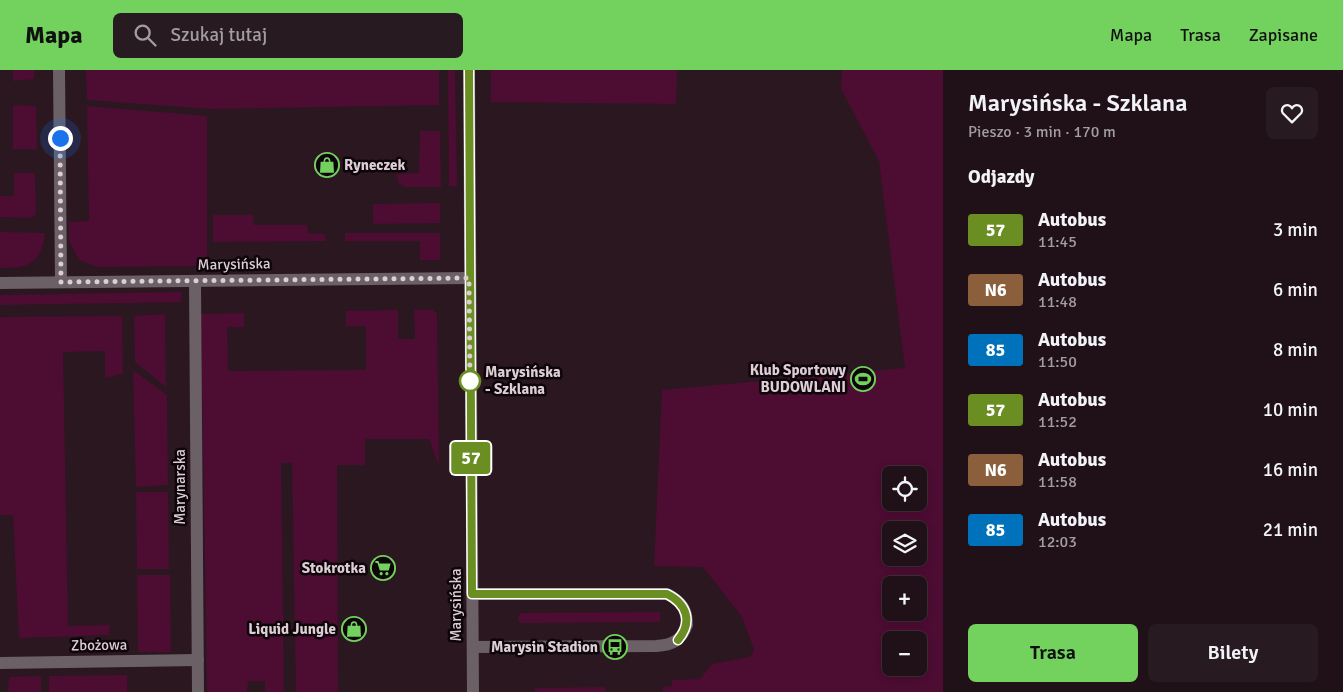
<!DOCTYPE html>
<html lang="pl">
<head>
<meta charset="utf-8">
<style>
  body { margin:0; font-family:Signika,sans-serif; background:#281a21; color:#f1f3f6; height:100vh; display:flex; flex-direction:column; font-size:19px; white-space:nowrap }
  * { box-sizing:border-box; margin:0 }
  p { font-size:16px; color:#a29da2 }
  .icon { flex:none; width:28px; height:28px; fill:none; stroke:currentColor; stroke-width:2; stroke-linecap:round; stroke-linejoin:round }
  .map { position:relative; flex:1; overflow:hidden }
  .sheet { display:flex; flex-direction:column; background:#201118; width:400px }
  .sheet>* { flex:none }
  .badge { padding:0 10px; border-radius:4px; font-size:18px; line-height:32px }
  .fabs { position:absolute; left:882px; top:396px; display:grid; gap:10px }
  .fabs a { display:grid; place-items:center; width:45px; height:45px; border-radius:8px; background:#201118; box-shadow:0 2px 8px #0003,0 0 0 1px #3d3137; font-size:25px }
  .you { position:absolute; width:25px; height:25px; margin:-12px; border:4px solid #fff; border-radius:50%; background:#1a73e8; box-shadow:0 0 0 8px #1a73e833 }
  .map>.badge { position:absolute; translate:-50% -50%; box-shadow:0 0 0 2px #fff }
  h2 { padding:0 25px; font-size:19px; line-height:45px }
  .round { display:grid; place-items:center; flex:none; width:52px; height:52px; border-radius:8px; background:#281a21 }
  .overview { display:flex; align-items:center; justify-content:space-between; height:85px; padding:0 25px }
  h1 { font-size:24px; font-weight:600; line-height:38px }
  .button { display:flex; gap:10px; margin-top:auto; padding:10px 25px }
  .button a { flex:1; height:58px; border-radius:8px; background:#72d25d; color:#111; font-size:20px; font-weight:600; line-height:58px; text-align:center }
  .button a+a { background:#281a21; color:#f1f3f6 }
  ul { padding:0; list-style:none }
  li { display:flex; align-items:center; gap:15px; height:60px; padding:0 25px }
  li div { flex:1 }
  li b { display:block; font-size:19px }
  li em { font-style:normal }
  li .badge { min-width:55px; font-weight:700; text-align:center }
  header { display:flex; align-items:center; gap:30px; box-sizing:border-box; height:70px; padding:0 25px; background:#72d25d; color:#111 }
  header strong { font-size:24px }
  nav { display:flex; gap:28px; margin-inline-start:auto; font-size:18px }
  .search { width:350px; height:45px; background:#281a21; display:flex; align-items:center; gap:12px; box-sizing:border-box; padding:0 18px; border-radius:8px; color:#a29da2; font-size:19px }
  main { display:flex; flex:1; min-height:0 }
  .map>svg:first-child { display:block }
</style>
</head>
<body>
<header>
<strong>Mapa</strong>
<div class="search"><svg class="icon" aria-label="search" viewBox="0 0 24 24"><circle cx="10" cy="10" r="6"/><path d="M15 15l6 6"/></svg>Szukaj tutaj</div>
<nav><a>Mapa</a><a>Trasa</a><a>Zapisane</a></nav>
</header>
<main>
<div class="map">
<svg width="943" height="622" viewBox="0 0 943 622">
  <rect width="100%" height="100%" fill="#2a1720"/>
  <g fill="#4d0c32" fill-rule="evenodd">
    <path d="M13 0H34V9L13 11Z"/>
    <path d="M86 0H439V35L211 39 87 30Z"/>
    <path d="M448 0H455L457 116H449Z"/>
    <path d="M491 0H677L676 34 491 32Z"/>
    <path d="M842 0H943V622H663V617L672 616V610L700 609 712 594 750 587 754 580 742 547 703 497 654 496 662 320 905 298 879 91 841 19ZM891 405H919V432H891ZM891 460H919V488H891ZM891 515H919V542H891ZM891 570H919V598H891Z"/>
    <path d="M13 35 36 36 37 79H13Z"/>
    <path d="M87 36 207 46V196L98 197 79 190 69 171V152L89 151Z"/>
    <path d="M420 61H440L441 117H405L398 112 397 104 419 103Z"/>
    <path d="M14 103H35L36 144 30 148 0 147V126H14Z"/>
    <path d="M440 133V153L373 154V134Z"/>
    <path d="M213 145H253L254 155H307L308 163 325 164V171L213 172Z"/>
    <path d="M0 162 45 163C41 194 29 198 0 198Z"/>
    <path d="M345 163H440V190H420V171H345Z"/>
    <path d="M181 222V232L0 235V225Z"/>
    <path d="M398 240V269H415L414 240H433L437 244 439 393 438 394 429 369H365V395H337L338 622H296L292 393H281L284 622H258L265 621V611H248L247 622H207L201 244 244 243V257H227L228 301 366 300V256H346V241Z"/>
    <path d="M165 244 166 317 135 292 134 246Z"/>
    <path d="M122 246 123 303 105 308V281L63 282 68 556 110 555 109 565 19 568 13 445H0V247Z"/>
    <path d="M133 300 167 325 168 415 136 417Z"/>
    <path d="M136 422H168L169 499H137Z"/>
    <path d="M137 505H170L171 582H138Z"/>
    <path d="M660 542V552L520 553 518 549 520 543Z"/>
    <path d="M127 605V622H49V606Z"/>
    <path d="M41 606V622H8L9 607Z"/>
    <path d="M605 617V622H535V618Z"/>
  </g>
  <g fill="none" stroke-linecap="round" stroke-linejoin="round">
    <g stroke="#6b6065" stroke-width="12">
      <path d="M59 0 61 212"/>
      <path d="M469 0 473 622"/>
      <path d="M195 211 198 622"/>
      <path d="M0 213 469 208"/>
      <path d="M473 524H667C681 531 687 539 687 555 681 571 672 575 656 576L473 577"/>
      <path d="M0 593 198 590"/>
    </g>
  </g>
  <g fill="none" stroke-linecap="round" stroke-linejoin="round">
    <defs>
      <path id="line" d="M469 0 472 524H667C687 534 693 552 678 570"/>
    </defs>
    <use href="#line" stroke="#fff" stroke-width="11"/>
    <use href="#line" stroke="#6b8e23" stroke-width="8"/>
    <path stroke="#dcced4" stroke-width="5" stroke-dasharray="0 9" d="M60 68 61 212 469 208 470 311"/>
  </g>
  <defs>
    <symbol id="shop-ring" viewBox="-11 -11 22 22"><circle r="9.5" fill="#0d0509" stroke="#72d25d" stroke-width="1.5"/><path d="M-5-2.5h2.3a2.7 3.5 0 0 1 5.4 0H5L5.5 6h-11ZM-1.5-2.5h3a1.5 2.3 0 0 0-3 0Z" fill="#72d25d"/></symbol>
    <symbol id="stadium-ring" viewBox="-11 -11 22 22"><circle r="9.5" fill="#0d0509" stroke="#72d25d" stroke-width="1.5"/><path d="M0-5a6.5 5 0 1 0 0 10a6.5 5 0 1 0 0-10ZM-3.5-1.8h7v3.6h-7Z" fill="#72d25d"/></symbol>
    <symbol id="supermarket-ring" viewBox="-11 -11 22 22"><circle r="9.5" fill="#0d0509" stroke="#72d25d" stroke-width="1.5"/><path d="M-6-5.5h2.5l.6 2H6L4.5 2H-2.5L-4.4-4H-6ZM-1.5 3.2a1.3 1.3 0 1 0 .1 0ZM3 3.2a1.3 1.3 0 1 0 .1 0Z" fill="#72d25d"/></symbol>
    <symbol id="bus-ring" viewBox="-11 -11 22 22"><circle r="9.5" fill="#0d0509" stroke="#72d25d" stroke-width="1.5"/><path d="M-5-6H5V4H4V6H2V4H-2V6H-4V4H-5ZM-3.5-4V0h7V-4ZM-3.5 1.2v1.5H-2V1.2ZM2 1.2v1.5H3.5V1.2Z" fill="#72d25d"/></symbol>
  </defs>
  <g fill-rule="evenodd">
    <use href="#shop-ring" x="313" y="81" width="28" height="28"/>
    <use href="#stadium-ring" x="849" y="295" width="28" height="28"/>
    <use href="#supermarket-ring" x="369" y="484" width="28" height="28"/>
    <use href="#shop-ring" x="340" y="545" width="28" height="28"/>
    <use href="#bus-ring" x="601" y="563" width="28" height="28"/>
  </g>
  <circle fill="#fff" stroke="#6b8e23" stroke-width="2.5" cx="470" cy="311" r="10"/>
  <g text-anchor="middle" stroke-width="5" stroke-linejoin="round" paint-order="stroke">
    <g font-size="15" font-weight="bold" fill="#dcced4" stroke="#0d0509" text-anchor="end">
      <text x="344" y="100" text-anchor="start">Ryneczek</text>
      <text x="846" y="305">Klub Sportowy<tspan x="846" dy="17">BUDOWLANI</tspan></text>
      <text x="366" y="503">Stokrotka</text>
      <text x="336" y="564">Liquid Jungle</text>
      <text x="598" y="582">Marysin Stadion</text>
    </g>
    <g font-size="15" fill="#dcced4" stroke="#0d0509">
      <text transform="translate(234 194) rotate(-1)" y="5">Marysińska</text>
      <text transform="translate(180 417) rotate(-90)" y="5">Marynarska</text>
      <text transform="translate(456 535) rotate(-90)" y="5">Marysińska</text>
      <text transform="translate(99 575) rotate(-1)" y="5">Zbożowa</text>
    </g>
    <g font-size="15" font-weight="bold" fill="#dcced4" stroke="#0d0509" text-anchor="start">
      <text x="485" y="307">Marysińska<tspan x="485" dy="17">- Szklana</tspan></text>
    </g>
  </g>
</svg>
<div class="fabs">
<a><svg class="icon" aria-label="locate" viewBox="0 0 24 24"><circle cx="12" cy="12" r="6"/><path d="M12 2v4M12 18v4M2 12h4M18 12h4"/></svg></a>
<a><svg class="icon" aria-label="layers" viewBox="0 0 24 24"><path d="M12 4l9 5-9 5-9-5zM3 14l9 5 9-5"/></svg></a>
<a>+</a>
<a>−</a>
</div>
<div class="you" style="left:60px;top:68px"></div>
<b class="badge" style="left:471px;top:388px;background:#6b8e23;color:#fff">57</b>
</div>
<section class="sheet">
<div class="overview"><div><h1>Marysińska - Szklana</h1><p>Pieszo · 3 min · 170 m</p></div><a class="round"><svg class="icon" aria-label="heart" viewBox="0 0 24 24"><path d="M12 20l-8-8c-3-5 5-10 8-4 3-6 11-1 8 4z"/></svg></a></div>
<h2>Odjazdy</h2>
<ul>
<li><span class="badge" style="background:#6b8e23;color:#fff">57</span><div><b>Autobus</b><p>11:45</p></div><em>3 min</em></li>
<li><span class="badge" style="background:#8b5e3c;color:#fff">N6</span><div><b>Autobus</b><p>11:48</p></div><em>6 min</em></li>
<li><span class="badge" style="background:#0072bc;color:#fff">85</span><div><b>Autobus</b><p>11:50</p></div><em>8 min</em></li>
<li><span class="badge" style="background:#6b8e23;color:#fff">57</span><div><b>Autobus</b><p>11:52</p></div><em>10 min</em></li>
<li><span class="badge" style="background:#8b5e3c;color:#fff">N6</span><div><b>Autobus</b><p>11:58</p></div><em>16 min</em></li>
<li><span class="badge" style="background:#0072bc;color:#fff">85</span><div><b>Autobus</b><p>12:03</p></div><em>21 min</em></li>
</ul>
<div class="button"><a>Trasa</a><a>Bilety</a></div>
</section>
</main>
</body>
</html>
